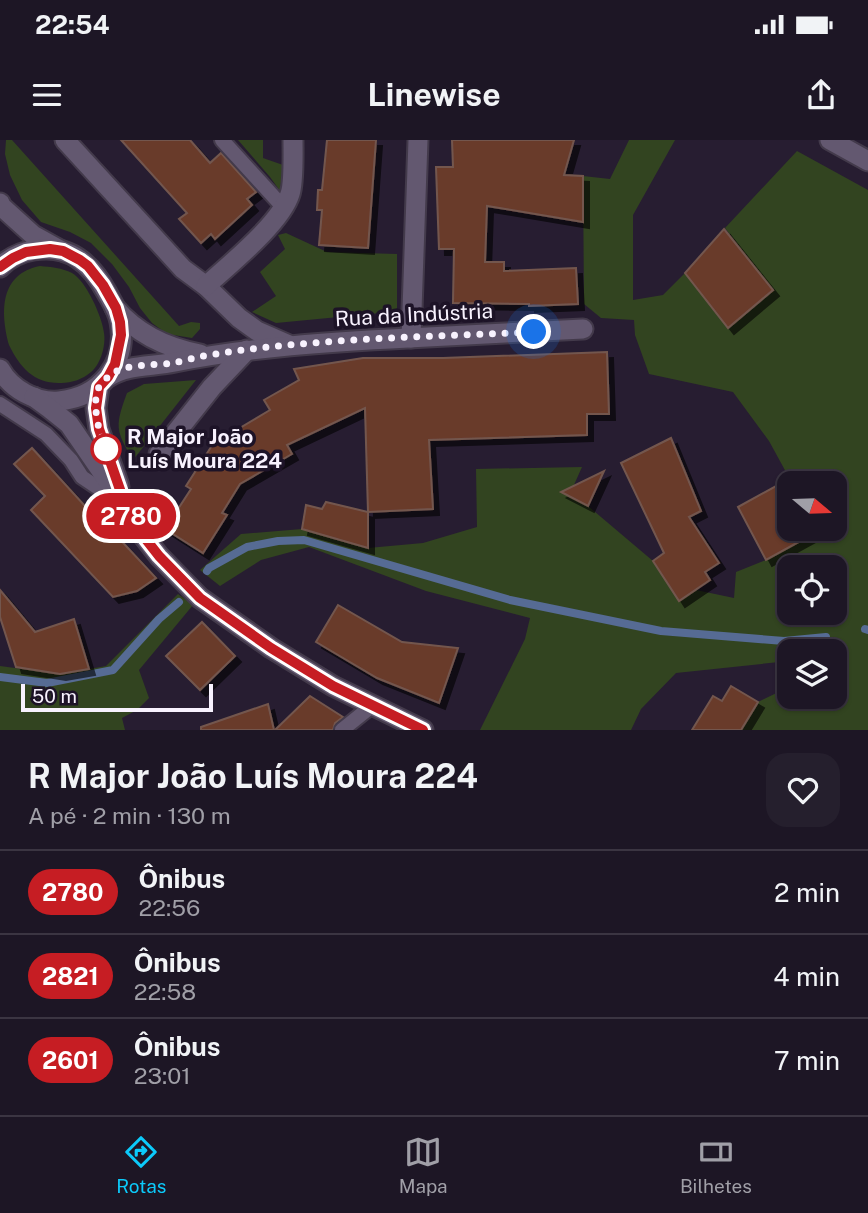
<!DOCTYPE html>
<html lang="pt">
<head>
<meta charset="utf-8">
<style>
  body { margin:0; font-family:"Public Sans",sans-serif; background:#251f2d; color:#f1f3f6; height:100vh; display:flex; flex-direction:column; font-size:26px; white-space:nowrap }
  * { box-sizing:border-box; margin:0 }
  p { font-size:23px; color:#a09fa7 }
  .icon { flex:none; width:38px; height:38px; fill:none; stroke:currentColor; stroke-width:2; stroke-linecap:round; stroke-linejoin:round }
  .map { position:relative; height:590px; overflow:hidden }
  .side { display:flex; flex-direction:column; background:#1d1625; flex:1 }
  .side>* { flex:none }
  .badge { padding:0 14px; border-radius:23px; font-size:24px; line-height:46px }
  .needle { width:46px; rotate:109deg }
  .controls { position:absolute; left:777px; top:331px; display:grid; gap:14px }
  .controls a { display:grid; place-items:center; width:70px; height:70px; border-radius:14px; background:#1d1625; box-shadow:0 2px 5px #0004,0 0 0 2px #3b3542; font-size:35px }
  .scale { position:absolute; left:21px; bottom:18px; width:192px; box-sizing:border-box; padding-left:7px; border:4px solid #f8f2fe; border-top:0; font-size:19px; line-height:24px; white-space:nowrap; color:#f8f2fe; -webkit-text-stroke:5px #1d1327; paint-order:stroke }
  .you { position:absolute; width:35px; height:35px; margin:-18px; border:5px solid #fff; border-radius:50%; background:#1a73e8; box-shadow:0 0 0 10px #1a73e833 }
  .map>.badge { position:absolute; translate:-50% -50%; box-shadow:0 0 0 4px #fff }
  .round { display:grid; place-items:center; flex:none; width:74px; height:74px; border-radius:21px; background:#251f2d }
  .summary { display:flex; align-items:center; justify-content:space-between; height:119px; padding:0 28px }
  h1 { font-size:33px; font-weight:700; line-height:52px }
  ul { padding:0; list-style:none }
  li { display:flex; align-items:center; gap:21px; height:84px; padding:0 28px; border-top:2px solid #3b3542 }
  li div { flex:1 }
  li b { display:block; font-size:26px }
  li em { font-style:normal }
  li .badge { min-width:77px; font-weight:700; text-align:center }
  .status { display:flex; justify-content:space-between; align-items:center; height:49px; padding:0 35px; background:#1d1625; direction:ltr }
  .status svg { height:19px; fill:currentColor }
  header { display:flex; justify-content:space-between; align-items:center; height:91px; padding:0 28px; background:#1d1625; font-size:32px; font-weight:700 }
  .dock { display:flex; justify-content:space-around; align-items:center; height:98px; border-top:2px solid #3b3542; background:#1d1625; font-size:19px; color:#a09fa7 }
  .dock a { display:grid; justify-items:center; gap:4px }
  .dock .selected { color:#0ccafa }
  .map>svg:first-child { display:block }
</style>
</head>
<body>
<div class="status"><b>22:54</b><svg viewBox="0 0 49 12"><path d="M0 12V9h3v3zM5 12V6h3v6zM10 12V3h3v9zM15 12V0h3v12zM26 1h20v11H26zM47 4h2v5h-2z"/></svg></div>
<header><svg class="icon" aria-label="menu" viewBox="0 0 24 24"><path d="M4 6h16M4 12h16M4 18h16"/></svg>Linewise<svg class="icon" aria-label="share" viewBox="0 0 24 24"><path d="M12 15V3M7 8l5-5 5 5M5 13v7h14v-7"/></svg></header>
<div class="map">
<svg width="868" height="590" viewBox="0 0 868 590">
  <defs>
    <filter id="shadow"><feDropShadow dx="6" dy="6" stdDeviation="0" flood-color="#0009"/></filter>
  </defs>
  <rect width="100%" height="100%" fill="#271d31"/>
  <g fill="#324420" fill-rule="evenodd">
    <path d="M6 0H12L179 186 191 182 200 183V189L192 198 167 194 152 183 140 168 129 147 112 124 91 103 70 92 41 82 22 60 10 35 5 14Z"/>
    <path d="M238 0H263V18L283 25 280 51 270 37Z"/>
    <path d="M629 0H675L633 75V160L663 155 685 133 728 188 773 150 725 88 797 11 868 50V590H741L758 562 789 547V556H835V511H789V521L676 533 641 569 631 590H480L525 499 530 478 426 451 309 407 261 420 220 446 200 430 241 394 302 389 368 408 423 403 477 387 476 329 582 327 569 356 588 366 653 421 679 461 696 450 734 458 736 432 766 420 818 392 817 389 835 388V343H792L769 301 733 252 649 234 635 195 634 180 601 178 584 164 583 36 610 39ZM789 427H835V472H789Z"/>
    <path d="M286 93 327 112 397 114V170L391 172 276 183 252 172 276 156 260 132 285 109 278 95Z"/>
    <path d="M40 126C51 127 62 128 72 133 86 141 102 176 104 193 106 205 101 224 91 232 83 239 72 243 61 243 35 244 20 228 9 205 0 171 0 134 40 126Z"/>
    <path d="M196 240 133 320C115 290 115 286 127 253L144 244Z"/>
    <path d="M178 454 193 465 139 530 149 558 137 570 122 578 125 590H0V526L60 534 106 526Z"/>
  </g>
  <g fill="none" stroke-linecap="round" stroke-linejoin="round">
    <g stroke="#566b94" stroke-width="8">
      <path d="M207 431 209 428 247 407 278 401 304 400 510 460 661 491 784 501 826 497"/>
      <path d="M865 489 868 490"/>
      <path d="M0 537 47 543 113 530 159 479 179 462"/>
    </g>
  </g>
  <g fill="#693a2c" stroke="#73574e" stroke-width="2" filter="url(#shadow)">
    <path d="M121 0H190L210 23 221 13 256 52 247 59 252 65 215 99 211 94 201 103 179 79 187 73Z"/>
    <path d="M327 0H376L368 108 319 105 322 70H317L318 50H322Z"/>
    <path d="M452 0H574L564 35 583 36V82L487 66 485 122H504V131L576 128 578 164 529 166V164L453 163 454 109H439L436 27H453Z"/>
    <path d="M724 89 773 150 728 188 685 133Z"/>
    <path d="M607 212 609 274H587V295L429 300 433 369 368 372 365 268 287 305 292 314 240 344 222 373 227 375 203 413 165 389 191 349 186 346 213 304 270 270 264 260 299 240 294 229 363 218H443Z"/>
    <path d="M671 298 701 371 689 377 719 423 705 432 710 440 679 461 653 421 664 413 621 323Z"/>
    <path d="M32 308 95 377 114 393 156 438 137 451 113 457 31 370 45 356 14 324Z"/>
    <path d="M604 331 588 366 561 352Z"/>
    <path d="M789 339V388H824L766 420 738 367Z"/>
    <path d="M326 362 368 372V408L302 389 306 365 322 369Z"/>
    <path d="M0 450 35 492 74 479 89 529 60 534 16 527 0 477Z"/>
    <path d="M338 465 402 502 458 508 439 563 377 538 316 502Z"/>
    <path d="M202 482 235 516 200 550 166 516Z"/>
    <path d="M731 546 758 562 741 590H692L713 556 722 561Z"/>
    <path d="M310 556 343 577 335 583 333 590H275Z"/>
    <path d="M268 564 274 590H201V587Z"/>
  </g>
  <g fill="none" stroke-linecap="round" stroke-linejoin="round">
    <defs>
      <g id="service">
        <path d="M222 0 283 67"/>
        <path d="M0 264 46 294 71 320 82 337 119 362"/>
        <path d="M342 590 373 565"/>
      </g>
      <g id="minor">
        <path d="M65 0 183 129 206 146 239 178 257 191 289 205"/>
        <path d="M830 0 868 21"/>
        <path d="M0 63 1 66 33 95 62 111"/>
        <path d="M206 146C230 124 281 83 290 54 294 43 293 13 293 0"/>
        <path d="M115 168C137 194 167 208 200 214"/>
        <path d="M411 198 418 0"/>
        <path d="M108 237C128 224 152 227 175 222 252 207 329 202 408 198 466 195 525 192 583 189"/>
        <path d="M159 314 212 247 247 210"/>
      </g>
      <g id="tertiary">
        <path d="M0 127C9 118 21 112 34 110 69 104 91 123 107 153 112 162 118 171 120 182 128 224 100 257 59 261 36 263 11 249 0 229"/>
        <path d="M99 247 96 268 99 289 119 346"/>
        <path d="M34 257 49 268 69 284 126 367 137 388 159 416 200 458 271 508 333 546 423 590"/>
      </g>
    </defs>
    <use href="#service" stroke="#433a4b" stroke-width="18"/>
    <use href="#minor" stroke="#433a4b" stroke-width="23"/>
    <use href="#tertiary" stroke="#433a4b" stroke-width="23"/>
    <use href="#service" stroke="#635870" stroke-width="14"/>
    <use href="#minor" stroke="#635870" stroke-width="19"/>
    <use href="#tertiary" stroke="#635870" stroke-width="19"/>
  </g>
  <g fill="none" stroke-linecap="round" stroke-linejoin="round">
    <defs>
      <path id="line" d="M0 127 13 118 26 112 50 109 63 111 80 120 88 126 103 145 116 168 120 182 121 195 115 224 108 237 99 247 96 268 99 289 126 367 137 388 159 416 200 458 271 508 333 546 423 590"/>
    </defs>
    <use href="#line" stroke="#fff" stroke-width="16"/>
    <use href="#line" stroke="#c61d23" stroke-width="10"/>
    <path stroke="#f8f2fe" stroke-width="7" stroke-dasharray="0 12.6" d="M106 309C99 294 91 262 99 247 101 243 107 238 110 235 127 223 152 226 172 223 184 221 196 217 209 215 315 198 427 197 534 192"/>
  </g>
  <circle fill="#fff" stroke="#c61d23" stroke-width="3.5" cx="106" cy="309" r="14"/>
  <g text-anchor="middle" stroke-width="7" stroke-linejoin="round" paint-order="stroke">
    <g font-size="21" fill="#f8f2fe" stroke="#1d1327">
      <text transform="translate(414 175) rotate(-3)" y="7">Rua da Indústria</text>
    </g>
    <g font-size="21" font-weight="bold" fill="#f8f2fe" stroke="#1d1327" text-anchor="start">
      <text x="127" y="304">R Major João<tspan x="127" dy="24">Luís Moura 224</tspan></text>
    </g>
  </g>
</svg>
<div class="controls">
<a><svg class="needle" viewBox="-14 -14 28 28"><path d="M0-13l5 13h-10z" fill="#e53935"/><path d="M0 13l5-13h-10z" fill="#a09fa7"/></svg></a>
<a><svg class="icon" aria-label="locate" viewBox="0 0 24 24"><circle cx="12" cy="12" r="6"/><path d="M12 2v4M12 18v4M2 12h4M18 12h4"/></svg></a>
<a><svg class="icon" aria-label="layers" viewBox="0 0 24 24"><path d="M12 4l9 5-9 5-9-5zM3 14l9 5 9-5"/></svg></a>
</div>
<div class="scale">50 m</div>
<div class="you" style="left:534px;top:192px"></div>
<b class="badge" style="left:131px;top:376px;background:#c61d23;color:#fff">2780</b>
</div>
<section class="side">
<div class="summary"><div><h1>R Major João Luís Moura 224</h1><p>A pé · 2 min · 130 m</p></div><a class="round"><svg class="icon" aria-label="heart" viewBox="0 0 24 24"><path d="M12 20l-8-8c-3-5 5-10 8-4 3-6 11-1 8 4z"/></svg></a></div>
<ul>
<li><span class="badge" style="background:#c61d23;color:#fff">2780</span><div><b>Ônibus</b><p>22:56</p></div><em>2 min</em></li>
<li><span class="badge" style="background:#c61d23;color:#fff">2821</span><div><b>Ônibus</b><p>22:58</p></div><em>4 min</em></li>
<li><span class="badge" style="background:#c61d23;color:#fff">2601</span><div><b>Ônibus</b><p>23:01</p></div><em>7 min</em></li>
</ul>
</section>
<nav class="dock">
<a class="selected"><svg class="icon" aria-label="directions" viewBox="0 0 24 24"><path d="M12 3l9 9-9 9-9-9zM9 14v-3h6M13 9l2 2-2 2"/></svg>Rotas</a>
<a><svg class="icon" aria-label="map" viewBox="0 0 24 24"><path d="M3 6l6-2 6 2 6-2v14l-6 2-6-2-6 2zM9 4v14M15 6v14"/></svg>Mapa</a>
<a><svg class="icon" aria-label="tickets" viewBox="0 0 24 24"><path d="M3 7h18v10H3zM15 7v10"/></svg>Bilhetes</a>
</nav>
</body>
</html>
